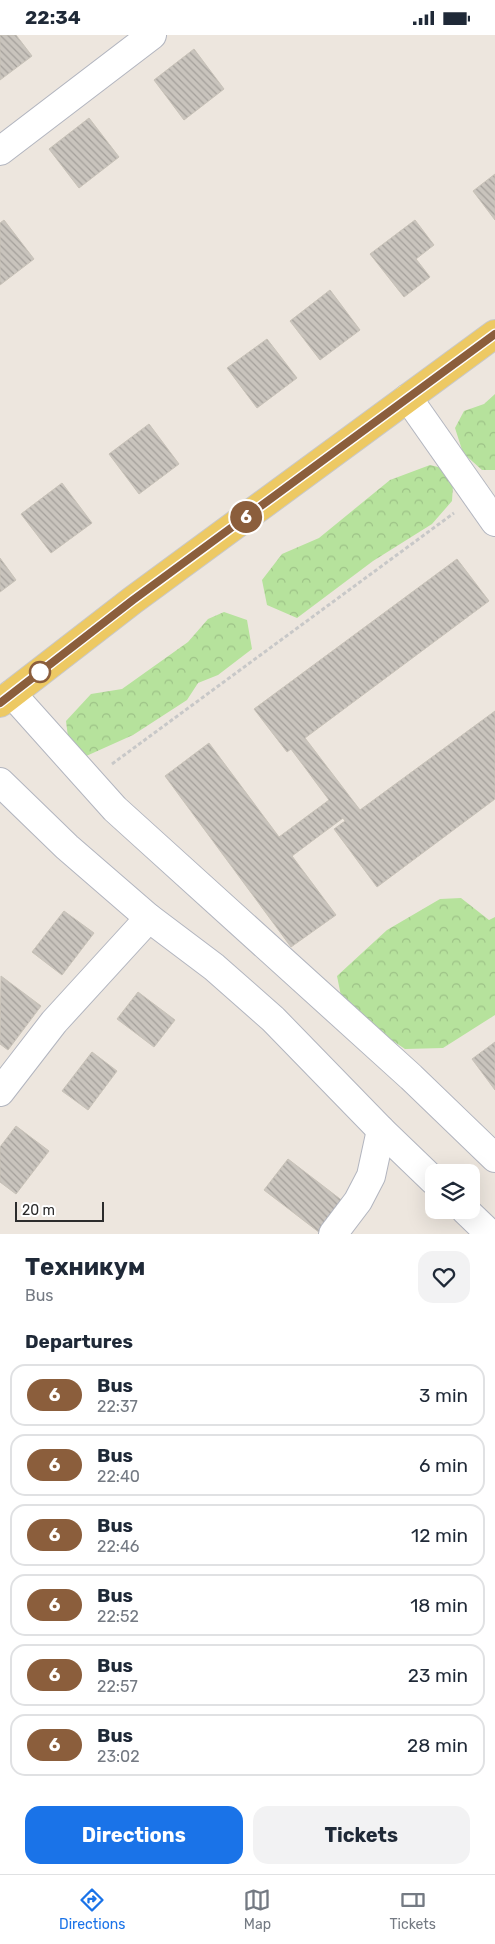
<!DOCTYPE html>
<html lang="en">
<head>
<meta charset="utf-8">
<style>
  body { margin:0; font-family:Rubik,sans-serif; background:#f2f2f3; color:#1f2937; height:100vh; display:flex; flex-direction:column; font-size:19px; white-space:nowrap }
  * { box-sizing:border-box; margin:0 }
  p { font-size:16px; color:#747a83 }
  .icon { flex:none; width:28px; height:28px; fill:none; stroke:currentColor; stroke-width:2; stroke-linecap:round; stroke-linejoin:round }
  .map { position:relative; height:1199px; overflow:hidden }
  .side { display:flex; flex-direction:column; background:#fff; flex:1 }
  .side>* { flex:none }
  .badge { padding:0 10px; border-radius:16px; font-size:18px; line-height:32px }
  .controls { position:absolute; left:425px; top:1129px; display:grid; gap:10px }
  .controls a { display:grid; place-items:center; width:55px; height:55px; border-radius:10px; background:#fff; box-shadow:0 5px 20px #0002; font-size:25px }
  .scale { position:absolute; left:15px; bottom:12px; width:89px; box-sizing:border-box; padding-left:5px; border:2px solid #2c2c2c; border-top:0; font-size:14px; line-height:18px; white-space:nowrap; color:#2c2c2c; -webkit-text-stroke:4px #fff; paint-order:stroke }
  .map>.badge { position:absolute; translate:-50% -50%; box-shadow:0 0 0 2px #fff }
  h2 { padding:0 25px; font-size:19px; line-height:45px }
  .round { display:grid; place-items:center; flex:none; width:52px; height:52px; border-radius:15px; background:#f2f2f3 }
  .overview { display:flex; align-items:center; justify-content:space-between; height:85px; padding:0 25px }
  h1 { font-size:24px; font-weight:700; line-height:38px }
  .primary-button { display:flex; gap:10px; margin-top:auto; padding:10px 25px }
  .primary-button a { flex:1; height:58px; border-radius:15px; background:#1a73e8; color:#fff; font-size:20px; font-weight:700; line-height:58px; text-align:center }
  .primary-button a+a { background:#f2f2f3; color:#1f2937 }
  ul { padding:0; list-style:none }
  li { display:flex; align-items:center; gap:15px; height:62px; margin:0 10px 8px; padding:0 15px; border:2px solid #e0e1e3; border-radius:15px }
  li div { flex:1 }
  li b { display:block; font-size:19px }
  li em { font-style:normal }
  li .badge { min-width:55px; font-weight:700; text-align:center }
  .status { display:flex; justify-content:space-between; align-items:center; height:35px; padding:0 25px; background:#fff; direction:ltr }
  .status svg { height:14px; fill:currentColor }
  .tabs { display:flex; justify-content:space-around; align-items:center; height:70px; border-top:1px solid #e0e1e3; background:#fff; font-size:14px; color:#747a83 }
  .tabs a { display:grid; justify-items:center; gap:2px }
  .tabs .current { color:#1a73e8 }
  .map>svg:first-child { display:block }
</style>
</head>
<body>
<div class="status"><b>22:34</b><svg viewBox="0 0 49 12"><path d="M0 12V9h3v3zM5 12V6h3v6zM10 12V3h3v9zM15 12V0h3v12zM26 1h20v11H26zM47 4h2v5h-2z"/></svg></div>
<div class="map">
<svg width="495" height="1199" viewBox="0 0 495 1199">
  <defs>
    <pattern id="forest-crowns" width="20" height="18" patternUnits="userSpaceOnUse" patternTransform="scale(1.25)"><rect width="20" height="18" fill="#b6e29c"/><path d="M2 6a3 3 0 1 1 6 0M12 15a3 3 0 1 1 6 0" fill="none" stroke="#9dc287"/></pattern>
    <pattern id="building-back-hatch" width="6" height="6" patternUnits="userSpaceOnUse" patternTransform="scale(1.25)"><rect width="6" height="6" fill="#c9c4bd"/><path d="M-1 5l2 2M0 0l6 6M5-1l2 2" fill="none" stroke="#a39f9a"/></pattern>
  </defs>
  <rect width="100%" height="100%" fill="#ede6de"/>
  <g fill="url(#forest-crowns)">
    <path d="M495 359V435H482L463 418 455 393 464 376 484 369Z"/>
    <path d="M430 430 446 434 453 450 452 466 432 489 373 526 297 583 267 570 262 545 282 519 319 503 390 445Z"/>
    <path d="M224 577 247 585 252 614 218 640 198 648 187 665 133 700 84 722 69 710 66 686 91 659 122 654 188 607 208 584Z"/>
    <path d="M461 863 489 885 495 882V980L443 1013 405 1014 387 1002 341 961 337 941 387 895 440 864Z"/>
  </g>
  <g fill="url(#building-back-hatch)" stroke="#c8c2b8">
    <path d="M0 0H16L32 21 0 45Z"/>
    <path d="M194 14 224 54 184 85 154 45Z"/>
    <path d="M89 83 119 122 79 153 49 114Z"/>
    <path d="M495 139V185L473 156Z"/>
    <path d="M4 185 34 224 0 250V188Z"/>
    <path d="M415 185 434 210 416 224 430 242 404 262 370 219Z"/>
    <path d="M330 255 360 295 320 325 290 286Z"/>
    <path d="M267 304 297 343 257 373 227 333Z"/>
    <path d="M149 389 179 429 139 459 109 419Z"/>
    <path d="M62 448 92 488 51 518 21 479Z"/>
    <path d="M0 523 16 545 0 557Z"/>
    <path d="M457 524 489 566 305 703 360 775 495 676V764L377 852 334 794 345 786 343 783 292 821 336 880 291 912 165 741 209 708 279 802 329 765 291 714 287 717 254 674Z"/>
    <path d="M64 876 94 898 62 940 32 917Z"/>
    <path d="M1 941 41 971 8 1015 0 1009Z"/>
    <path d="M138 957 175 985 154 1012 117 984Z"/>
    <path d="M495 1007V1055L472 1024Z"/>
    <path d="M92 1017 117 1036 88 1075 62 1056Z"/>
    <path d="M16 1091 49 1116 16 1159 0 1147V1112Z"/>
    <path d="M288 1124 344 1167 320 1198 264 1155Z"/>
  </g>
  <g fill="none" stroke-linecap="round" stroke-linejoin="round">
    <defs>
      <g id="minor">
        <path d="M0 116 152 0"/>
        <path d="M408 363 495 487"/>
        <path d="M12 659 115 774 411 1042 495 1123"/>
        <path d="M0 747 67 812 149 883 214 932 273 984 381 1095 434 1146"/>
        <path d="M0 1057 54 987 149 883"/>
        <path d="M465 1175 490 1199"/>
        <path d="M333 1199 358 1166 371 1141 381 1095"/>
      </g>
      <path id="major" d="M0 668 133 565 495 299"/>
    </defs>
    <use href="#minor" stroke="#b2b5bf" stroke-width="30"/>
    <use href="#major" stroke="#c8c8c8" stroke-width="30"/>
    <path stroke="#c8c8c8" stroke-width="3" stroke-dasharray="4 2.5" stroke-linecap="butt" d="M112 729 454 478"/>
    <use href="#minor" stroke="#fff" stroke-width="28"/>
    <use href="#major" stroke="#edc963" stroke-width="28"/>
  </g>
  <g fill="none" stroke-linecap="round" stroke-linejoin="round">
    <defs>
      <path id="line" d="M0 668 133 565 495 299"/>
    </defs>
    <use href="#line" stroke="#fff" stroke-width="11"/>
    <use href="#line" stroke="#8b5e3c" stroke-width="8"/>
  </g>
  <circle fill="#fff" stroke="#8b5e3c" stroke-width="2.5" cx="40" cy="637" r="10"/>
</svg>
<div class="controls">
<a><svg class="icon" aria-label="layers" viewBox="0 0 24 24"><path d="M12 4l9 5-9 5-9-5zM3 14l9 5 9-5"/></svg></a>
</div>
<div class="scale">20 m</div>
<b class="badge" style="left:246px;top:482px;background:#8b5e3c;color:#fff">6</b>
</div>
<section class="side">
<div class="overview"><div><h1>Техникум</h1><p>Bus</p></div><a class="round"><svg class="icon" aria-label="heart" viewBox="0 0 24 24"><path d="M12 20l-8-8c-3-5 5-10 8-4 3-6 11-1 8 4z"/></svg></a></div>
<h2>Departures</h2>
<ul>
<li><span class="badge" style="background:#8b5e3c;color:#fff">6</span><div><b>Bus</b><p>22:37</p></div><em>3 min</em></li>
<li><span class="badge" style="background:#8b5e3c;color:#fff">6</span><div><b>Bus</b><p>22:40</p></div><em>6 min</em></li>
<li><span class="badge" style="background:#8b5e3c;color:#fff">6</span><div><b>Bus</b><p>22:46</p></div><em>12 min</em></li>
<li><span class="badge" style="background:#8b5e3c;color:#fff">6</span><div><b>Bus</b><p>22:52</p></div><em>18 min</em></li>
<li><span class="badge" style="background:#8b5e3c;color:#fff">6</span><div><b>Bus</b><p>22:57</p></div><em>23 min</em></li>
<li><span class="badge" style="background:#8b5e3c;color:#fff">6</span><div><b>Bus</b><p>23:02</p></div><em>28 min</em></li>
</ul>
<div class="primary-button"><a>Directions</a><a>Tickets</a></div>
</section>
<nav class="tabs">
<a class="current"><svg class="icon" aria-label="directions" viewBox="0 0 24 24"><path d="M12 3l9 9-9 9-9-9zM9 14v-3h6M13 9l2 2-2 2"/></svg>Directions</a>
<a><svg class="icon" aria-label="map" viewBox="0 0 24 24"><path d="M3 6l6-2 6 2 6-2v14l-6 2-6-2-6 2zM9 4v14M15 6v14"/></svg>Map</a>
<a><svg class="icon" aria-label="tickets" viewBox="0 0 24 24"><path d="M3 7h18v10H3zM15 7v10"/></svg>Tickets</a>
</nav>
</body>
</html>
